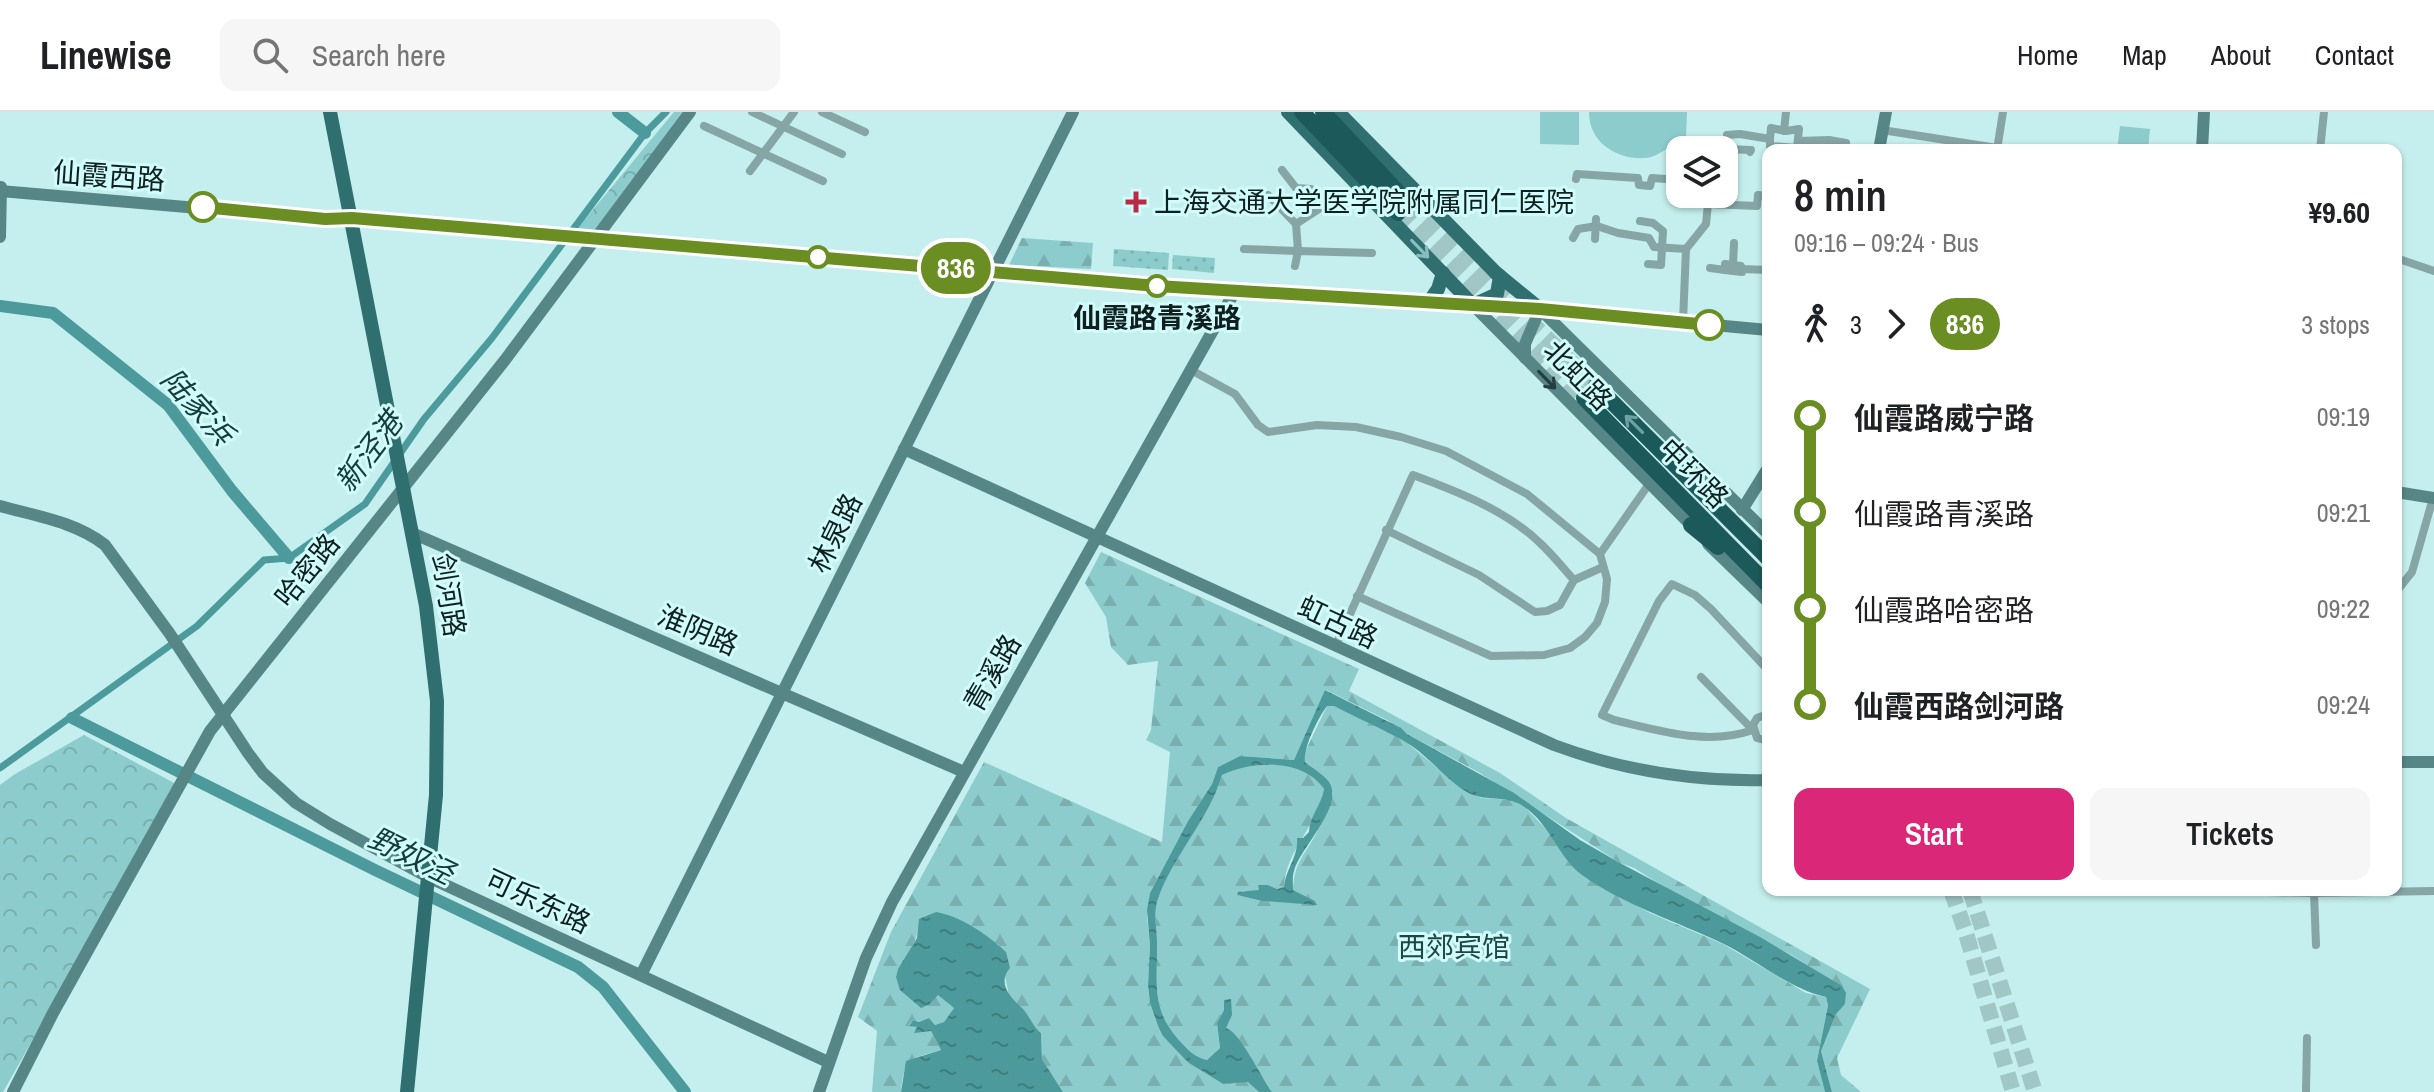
<!DOCTYPE html>
<html lang="en">
<head>
<meta charset="utf-8">
<style>
  body { margin:0; font-family:"Archivo Narrow","Noto Sans SC",sans-serif; background:#f6f6f6; color:#202124; height:100vh; display:flex; flex-direction:column; font-size:30px; white-space:nowrap }
  * { box-sizing:border-box; margin:0 }
  p { font-size:26px; color:#757577 }
  .icon { flex:none; width:44px; height:44px; fill:none; stroke:currentColor; stroke-width:2; stroke-linecap:round; stroke-linejoin:round }
  .map { position:relative; flex:1; overflow:hidden }
  .panel { position:absolute; left:1762px; top:32px; width:640px; height:752px; display:flex; flex-direction:column; background:#fff; border-radius:16px; box-shadow:0 2px 6px #0004 }
  .panel>* { flex:none }
  .badge { padding:0 16px; border-radius:26px; font-size:28px; line-height:52px }
  .controls { position:absolute; left:1666px; top:24px; display:grid; gap:16px }
  .controls a { display:grid; place-items:center; width:72px; height:72px; border-radius:16px; background:#fff; box-shadow:0 2px 6px #0004; font-size:40px }
  .map>.badge { position:absolute; translate:-50% -50%; box-shadow:0 0 0 4px #fff }
  .legs { display:flex; align-items:center; gap:12px; height:88px; padding:0 32px; font-size:26px }
  .legs p { margin-inline-start:auto }
  .overview { display:flex; align-items:center; justify-content:space-between; height:136px; padding:0 32px }
  h1 { font-size:44px; font-weight:600; line-height:60px }
  .primary-button { display:flex; gap:16px; margin-top:auto; padding:16px 32px }
  .primary-button a { flex:1; height:92px; border-radius:16px; background:#db2777; color:#fff; font-size:32px; font-weight:600; line-height:92px; text-align:center }
  .primary-button a+a { background:#f6f6f6; color:#202124 }
  ul { padding:0 32px; list-style:none }
  li { display:flex; align-items:center; gap:28px; height:96px; font-size:30px }
  li i { display:grid; place-items:center; width:12px; height:100%; margin:0 10px; background:currentColor }
  li i::after { content:''; width:20px; height:20px; margin:-10px; border:6px solid; border-radius:50%; background:#fff }
  li p { margin-inline-start:auto }
  li:first-child i { background:linear-gradient(#0000 50%,currentColor 0) }
  li:last-child i { background:linear-gradient(currentColor 50%,#0000 0) }
  header { display:flex; align-items:center; gap:48px; box-sizing:border-box; height:112px; padding:0 40px; background:#fff; border-bottom:2px solid #e0e0e0 }
  header strong { font-size:38px }
  nav { display:flex; gap:44px; margin-inline-start:auto; font-size:28px }
  .search { width:560px; height:72px; background:#f6f6f6; display:flex; align-items:center; gap:20px; box-sizing:border-box; padding:0 28px; border-radius:16px; color:#757577; font-size:30px }
  .map>svg:first-child { display:block }
</style>
</head>
<body>
<header>
<strong>Linewise</strong>
<div class="search"><svg class="icon" aria-label="search" viewBox="0 0 24 24"><circle cx="10" cy="10" r="6"/><path d="M15 15l6 6"/></svg>Search here</div>
<nav><a>Home</a><a>Map</a><a>About</a><a>Contact</a></nav>
</header>
<div class="map">
<svg width="2434" height="980" viewBox="0 0 2434 980">
  <defs>
    <pattern id="grass-dots" width="8" height="8" patternUnits="userSpaceOnUse" patternTransform="scale(2)"><rect width="8" height="8" fill="#8dcccc"/><path d="M2 2h.1M6 6h.1" fill="none" stroke="#79afaf" stroke-width="1.8" stroke-linecap="round"/></pattern>
    <pattern id="forest-firs" width="22" height="20" patternUnits="userSpaceOnUse" patternTransform="scale(2)"><rect width="22" height="20" fill="#8dcccc"/><path d="M5 1l3.5 6h-7zM16 11l3.5 6h-7z" fill="#79afaf"/></pattern>
    <pattern id="park-crowns" width="20" height="18" patternUnits="userSpaceOnUse" patternTransform="scale(2)"><rect width="20" height="18" fill="#8dcccc"/><path d="M2 6a3 3 0 1 1 6 0M12 15a3 3 0 1 1 6 0" fill="none" stroke="#79afaf"/></pattern>
    <pattern id="water-ripples" width="26" height="14" patternUnits="userSpaceOnUse" patternTransform="scale(2)"><rect width="26" height="14" fill="#4c9a9b"/><path d="M2 4q2-2 4 0t4 0M15 11q2-2 4 0t4 0" fill="none" stroke="#3e7d7e"/></pattern>
  </defs>
  <rect width="100%" height="100%" fill="#c4efee"/>
  <g fill="url(#grass-dots)">
    <path d="M1114 137 1169 141 1168 158 1113 154Z"/>
    <path d="M1173 143 1215 146 1214 161 1172 157Z"/>
  </g>
  <g fill="url(#forest-firs)">
    <path d="M1022 126 1093 131 1091 157 1009 153Z"/>
    <path d="M1101 440 1359 557 1349 579 1500 661 1566 706 1870 877 1837 946 1841 963 1861 980H1832L1821 939 1836 902 1816 859 1793 844 1679 784 1634 756 1620 751 1480 661 1407 622 1387 608 1326 578 1294 648 1240 644 1218 655 1212 672 1188 709 1150 781 1147 805 1150 834 1148 873 1150 891 1158 914 1200 958 1223 972 1248 969 1259 980H1063L1042 947 1041 921C1033 915 1030 907 1024 899 1018 892 1013 891 1009 884L999 833 945 802 918 815C917 835 901 847 896 865L930 892 938 882 954 896 944 910 935 913 929 906 919 910 913 908 909 913 917 915 915 920 931 919 941 938C910 947 904 945 901 980H872L877 919 858 905 891 820 984 650 1162 730 1170 640 1146 628 1151 618 1158 549 1128 553 1111 535 1106 505 1085 471Z"/>
    <path d="M1327 594H1334L1405 629 1466 680 1481 686 1511 688 1524 694 1600 774 1650 801 1723 832 1806 881 1826 885 1828 892 1817 949 1825 980H1272L1246 938 1226 916 1224 898 1217 911 1220 936 1207 948C1194 945 1187 937 1178 927 1150 895 1158 869 1157 830 1157 815 1153 801 1158 787 1173 744 1210 706 1222 663 1253 649 1302 646 1324 677 1319 712 1285 739 1284 775L1277 777 1268 773H1258L1260 778 1251 781 1243 779 1237 783 1262 789 1317 792 1315 789 1293 778C1294 749 1306 742 1318 718 1325 707 1329 694 1333 681L1322 663 1305 650 1304 642Z"/>
  </g>
  <g fill="url(#park-crowns)">
    <path d="M674 0H682L595 120 576 118Z"/>
    <path d="M84 623 178 673 3 980H0V673L15 662Z"/>
  </g>
  <g fill="#8dcccc">
    <path d="M1540 0H1579V33L1540 32Z"/>
    <path d="M1589 0H1687L1686 26C1674 31 1658 45 1646 46 1617 48 1589 31 1589 0Z"/>
    <path d="M2120 14 2150 17 2148 38H2117Z"/>
  </g>
  <g fill="url(#water-ripples)">
    <path d="M1325 578 1401 616 1407 622 1514 681 1580 728 1620 751 1760 825 1842 874 1846 881 1845 892 1836 902 1821 939 1832 980H1825L1817 949 1828 893 1826 885C1789 877 1758 849 1724 832 1676 809 1626 794 1582 763 1558 745 1549 710 1523 694 1505 682 1483 691 1465 679 1443 665 1427 642 1404 629 1382 617 1357 606 1334 594H1327C1318 606 1303 636 1305 650 1312 656 1323 662 1329 670 1345 694 1300 736 1294 759 1292 765 1293 772 1293 778L1315 789 1317 793 1262 789 1237 783 1238 780 1259 778 1258 773H1268L1277 777 1284 775C1285 758 1299 744 1297 726H1303L1309 720C1309 705 1322 692 1324 677 1302 646 1253 649 1222 663 1210 706 1173 744 1158 787 1153 801 1157 816 1157 830 1158 869 1150 895 1178 927 1187 937 1194 945 1207 948L1220 936 1217 911 1224 898V888L1231 887 1232 903 1226 916C1239 919 1262 966 1272 980H1259L1248 970 1223 972 1189 951 1179 941 1163 924 1158 914 1150 891 1148 873 1150 834 1147 798 1150 781 1188 709 1212 672 1218 655 1240 644 1294 648Z"/>
    <path d="M936 800C961 804 988 823 1006 840L1010 856C997 871 1010 885 1021 895 1029 902 1032 914 1041 921L1042 947 1063 980H901L906 949 941 938 931 919 914 921 917 915 909 914 913 908 919 910 929 906 935 913 944 910 954 896 938 883 930 892 921 896 900 878 896 865 898 857 917 826 919 807Z"/>
  </g>
  <g fill="none" stroke-linecap="round" stroke-linejoin="round">
    <path stroke="#4c9a9b" stroke-width="7" d="M0 656 197 514 264 448 289 446 365 392 424 307 492 226 645 21 666 0"/>
    <g stroke="#4c9a9b" stroke-width="12">
      <path d="M618 0 645 21"/>
      <path d="M0 194 53 201 168 293 232 379 289 446"/>
      <path d="M72 606 375 758 578 855 603 875 685 980"/>
    </g>
    <g stroke="#a0c6c5" stroke-width="16" stroke-dasharray="16 8" stroke-linecap="butt">
      <path d="M1408 91 1596 274"/>
      <path d="M1398 101 1584 286"/>
      <path d="M1951 778 1965 818 2013 980"/>
      <path d="M1970 778 2035 980"/>
    </g>
    <g stroke="#86a5a5" stroke-width="8">
      <path d="M752 0 842 42"/>
      <path d="M822 0 865 20"/>
      <path d="M704 14 823 69"/>
      <path d="M1882 18 1997 36"/>
      <path d="M1784 19 1786 0"/>
      <path d="M1727 23 1740 22 1770 27 1771 16 1786 19 1799 17 1797 36 1770 34V27"/>
      <path d="M1798 29 1829 28 1846 31"/>
      <path d="M1997 38 2003 0"/>
      <path d="M2320 38 2324 0"/>
      <path d="M1724 39V37L1751 38 1750 40"/>
      <path d="M1282 58 1296 76 1311 77 1322 95"/>
      <path d="M750 59 794 0"/>
      <path d="M1576 67 1577 62 1638 66 1639 73 1650 74 1652 66 1680 68"/>
      <path d="M1241 82 1268 83 1296 112 1322 95H1341L1363 78"/>
      <path d="M1708 92 1757 94 1758 83 1768 84"/>
      <path d="M1640 109 1653 111 1663 119 1661 153 1648 152"/>
      <path d="M1573 126 1578 117 1597 114 1618 121 1649 126 1654 135 1686 137 1683 210"/>
      <path d="M1595 127 1596 107"/>
      <path d="M1244 137 1298 139 1296 112"/>
      <path d="M1686 137 1706 112 1709 82"/>
      <path d="M2396 146 2434 159"/>
      <path d="M1733 153 1734 131"/>
      <path d="M1295 154 1298 139 1372 141"/>
      <path d="M1710 156 1725 158"/>
      <path d="M1742 157 1741 154 1725 152V158L1742 160V157L1768 158"/>
      <path d="M1191 258 1235 282 1258 313 1268 320 1317 313 1356 315 1401 325 1446 339 1527 382 1600 442 1607 467 1605 490 1597 511 1585 525 1570 536 1544 543 1491 544 1357 484"/>
      <path d="M1386 418 1479 463 1535 500 1547 499 1560 493 1574 468 1603 455"/>
      <path d="M1600 442 1649 372"/>
      <path d="M2396 480 2412 460 2433 386"/>
      <path d="M1335 535 1413 363C1456 379 1506 398 1540 431 1552 442 1563 456 1574 468"/>
      <path d="M1701 565 1753 618C1707 634 1661 619 1614 608L1602 603 1659 489 1672 472 1695 483 1711 497 1768 558"/>
      <path d="M1768 602 1757 606 1753 613 1757 626 1768 629"/>
      <path d="M2184 778 2314 781 2434 779"/>
      <path d="M2314 781 2316 833"/>
      <path d="M2306 980 2307 926"/>
    </g>
    <g stroke="#568686" stroke-width="12">
      <path d="M1879 38 1886 0"/>
      <path d="M2202 38 2204 0"/>
      <path d="M0 79 325 107 352 106 1157 174 1540 197 1768 218"/>
      <path d="M0 125 1 75"/>
      <path d="M1473 193 1696 418"/>
      <path d="M1525 246V232L1540 197 1768 422"/>
      <path d="M904 337 1554 633C1624 659 1693 670 1768 668"/>
      <path d="M2396 380 2434 386"/>
      <path d="M0 394C36 404 76 410 105 433L170 522 248 641 263 661 296 691 330 712 428 765 828 950"/>
      <path d="M1742 398 1768 356"/>
      <path d="M412 421 964 660"/>
      <path d="M1708 432 1768 490"/>
      <path d="M2396 650H2434"/>
      <path d="M641 863 1073 0"/>
      <path d="M13 980 53 901 210 619 505 248 690 0"/>
      <path d="M819 980 866 846 892 790 1235 179"/>
    </g>
    <g stroke="#2f6f70" stroke-width="14">
      <path d="M330 0 426 494 437 589 436 683 407 980"/>
      <path d="M1288 0 1473 193 1497 182 1500 164 1496 161"/>
      <path d="M1338 0 1496 161 1540 197"/>
      <path d="M1429 190 1438 177 1443 161"/>
    </g>
    <g stroke="#1c595a" stroke-width="16">
      <path d="M1302 0 1398 101"/>
      <path d="M1323 0 1408 91"/>
      <path d="M1596 274 1768 446"/>
      <path d="M1584 286 1768 473"/>
      <path d="M1691 413 1718 435"/>
    </g>
  </g>
  <defs><path id="oneway-shaft" d="M-6 0H5M1.5-3L5.5 0L1.5 3" fill="none" stroke-width="1.6" stroke-linecap="round" stroke-linejoin="round" transform="scale(2)"/></defs>
  <use stroke="#88bdbd" href="#oneway-shaft" transform="translate(1420 137) rotate(46)"/>
  <use stroke="#253f3f" href="#oneway-shaft" transform="translate(1547 268) rotate(46)"/>
  <use stroke="#6da2a3" href="#oneway-shaft" transform="translate(1634 312) rotate(-135)"/>
  <g fill="none" stroke-linecap="round" stroke-linejoin="round">
    <defs>
      <path id="line-1" d="M203 95 325 107 352 106 1157 174 1540 197 1709 213"/>
    </defs>
    <use href="#line-1" stroke="#fff" stroke-width="18"/>
    <use href="#line-1" stroke="#6b8e23" stroke-width="12"/>
  </g>
  <path fill="#bb2a45" stroke="#d1fcfc" stroke-width="3" d="M1132 78h8v8h8v8h-8v8h-8v-8h-8v-8h8z"/>
  <g fill="#fff" stroke="#6b8e23" stroke-width="4">
    <circle cx="203" cy="95" r="14"/>
    <circle cx="818" cy="145" r="10"/>
    <circle cx="1157" cy="174" r="10"/>
    <circle cx="1709" cy="213" r="14"/>
  </g>
  <g text-anchor="middle" stroke-width="6" stroke-linejoin="round" paint-order="stroke">
    <g font-size="28" fill="#102020" stroke="#d1fcfc">
      <text transform="translate(109 64) rotate(4)" y="10">仙霞西路</text>
      <text transform="translate(1578 263) rotate(46)" y="10">北虹路</text>
      <text transform="translate(1694 361) rotate(45)" y="10">中环路</text>
      <text transform="translate(835 421) rotate(-64)" y="10">林泉路</text>
      <text transform="translate(307 458) rotate(-51)" y="10">哈密路</text>
      <text transform="translate(449 483) rotate(81)" y="10">剑河路</text>
      <text transform="translate(1338 510) rotate(25)" y="10">虹古路</text>
      <text transform="translate(698 518) rotate(23)" y="10">淮阴路</text>
      <text transform="translate(992 561) rotate(-60)" y="10">青溪路</text>
      <text transform="translate(538 789) rotate(25)" y="10">可乐东路</text>
    </g>
    <g font-size="28" fill="#102020" stroke="#d1fcfc" text-anchor="start">
      <text x="1154" y="100">上海交通大学医学院附属同仁医院</text>
    </g>
    <g font-size="28" font-weight="bold" fill="#102020" stroke="#d1fcfc">
      <text x="1157" y="216">仙霞路青溪路</text>
    </g>
    <g font-size="28" fill="#1f4545" stroke="#d1fcfc">
      <text x="1454" y="845">西郊宾馆</text>
    </g>
    <g font-size="30" font-style="italic" fill="#153b3c" stroke="#d1fcfc">
      <text transform="translate(197 295) rotate(48)" y="10">陆家浜</text>
      <text transform="translate(369 340) rotate(-53)" y="10">新泾港</text>
      <text transform="translate(411 744) rotate(26)" y="10">野奴泾</text>
    </g>
  </g>
</svg>
<div class="controls">
<a><svg class="icon" aria-label="layers" viewBox="0 0 24 24"><path d="M12 4l9 5-9 5-9-5zM3 14l9 5 9-5"/></svg></a>
</div>
<b class="badge" style="left:956px;top:156px;background:#6b8e23;color:#fff">836</b>
<section class="panel">
<div class="overview"><div><h1>8 min</h1><p>09:16 – 09:24 · Bus</p></div><b>¥9.60</b></div>
<div class="legs"><svg class="icon" aria-label="walk" viewBox="0 0 24 24"><circle cx="13" cy="4" r="2"/><path d="M13 8l-2 6 4 7M11 14l-3 7M7 12l3-4h3l4 4"/></svg>3<svg class="icon" aria-label="forward" viewBox="0 0 24 24"><path d="M9 5l7 7-7 7"/></svg><b class="badge" style="background:#6b8e23;color:#fff">836</b><p>3 stops</p></div>
<ul>
<li><i style="color:#6b8e23"></i><b>仙霞路威宁路</b><p>09:19</p></li>
<li><i style="color:#6b8e23"></i><span>仙霞路青溪路</span><p>09:21</p></li>
<li><i style="color:#6b8e23"></i><span>仙霞路哈密路</span><p>09:22</p></li>
<li><i style="color:#6b8e23"></i><b>仙霞西路剑河路</b><p>09:24</p></li>
</ul>
<div class="primary-button"><a>Start</a><a>Tickets</a></div>
</section>
</div>
</body>
</html>
